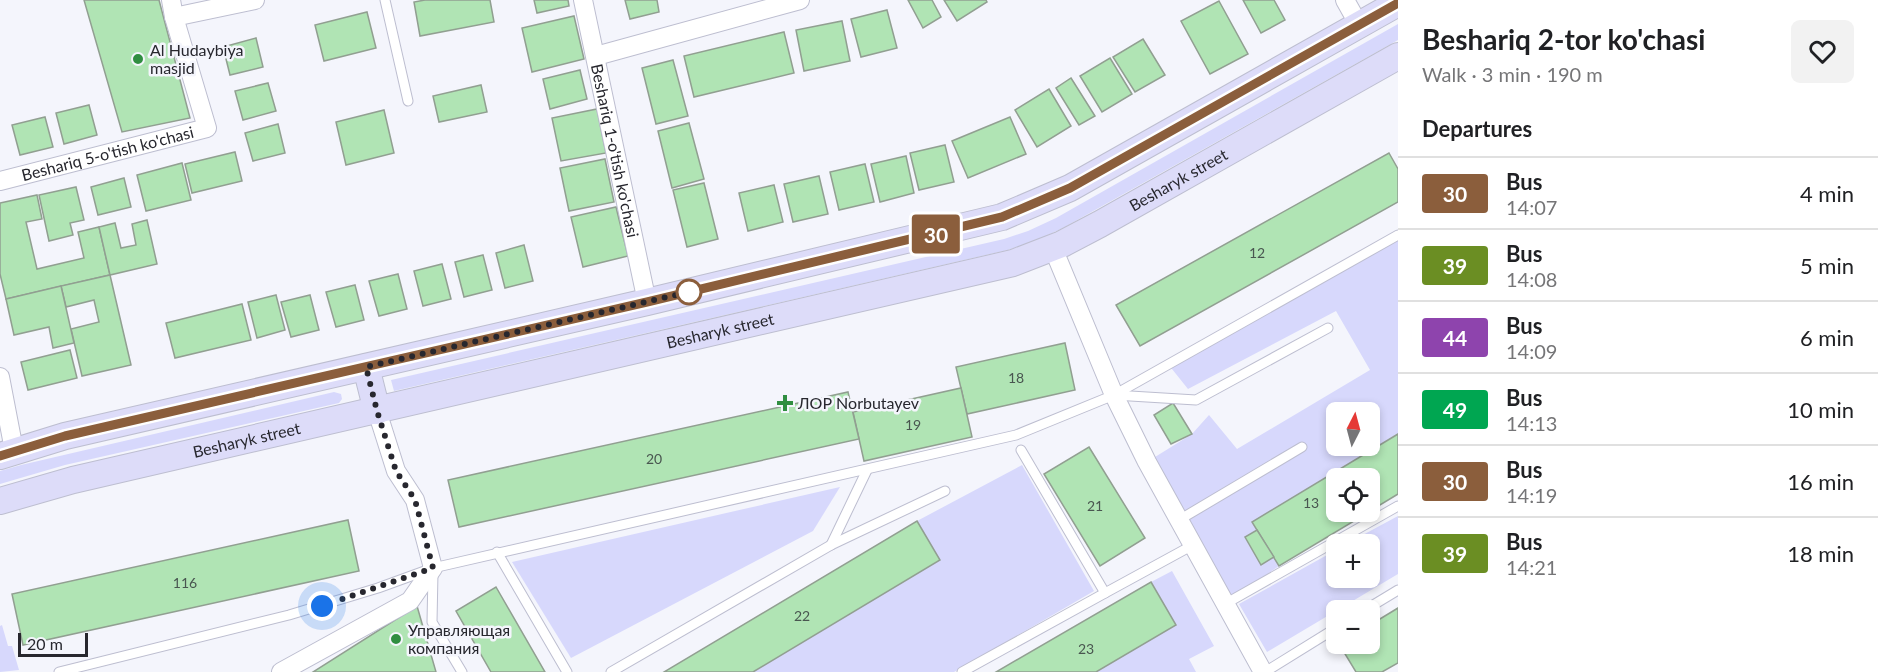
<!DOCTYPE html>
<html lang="en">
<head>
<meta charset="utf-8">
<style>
  body { margin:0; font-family:Lato,sans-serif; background:#f2f2f2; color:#202124; height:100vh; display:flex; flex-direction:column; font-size:22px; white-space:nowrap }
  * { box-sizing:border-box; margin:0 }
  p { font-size:20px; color:#757577 }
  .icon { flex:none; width:33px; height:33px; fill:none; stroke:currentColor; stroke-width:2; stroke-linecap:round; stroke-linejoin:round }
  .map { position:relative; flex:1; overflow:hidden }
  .side { display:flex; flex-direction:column; background:#fff; width:480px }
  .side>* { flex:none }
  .badge { padding:0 12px; border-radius:4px; font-size:21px; line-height:39px }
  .needle { width:39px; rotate:6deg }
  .fabs { position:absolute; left:1326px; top:402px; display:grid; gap:12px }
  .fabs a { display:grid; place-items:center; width:54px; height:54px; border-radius:9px; background:#fff; box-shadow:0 3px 9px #0003; font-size:30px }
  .scale { position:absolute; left:18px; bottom:15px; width:70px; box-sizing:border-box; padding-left:6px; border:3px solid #27272e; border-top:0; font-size:16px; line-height:21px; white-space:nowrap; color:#27272e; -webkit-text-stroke:4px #f4f5fc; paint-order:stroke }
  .you { position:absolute; width:30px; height:30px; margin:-15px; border:4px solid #fff; border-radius:50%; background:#1a73e8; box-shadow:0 0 0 9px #1a73e833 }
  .map>.badge { position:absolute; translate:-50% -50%; box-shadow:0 0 0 3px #fff }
  h2 { padding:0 24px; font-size:22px; line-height:54px }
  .round { display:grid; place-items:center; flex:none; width:63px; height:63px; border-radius:9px; background:#f2f2f2 }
  .head { display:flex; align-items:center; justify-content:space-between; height:102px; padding:0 24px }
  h1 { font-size:28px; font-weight:700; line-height:45px }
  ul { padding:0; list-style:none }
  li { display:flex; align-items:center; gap:18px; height:72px; padding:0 24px; border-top:2px solid #e0e0e0 }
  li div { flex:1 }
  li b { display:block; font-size:22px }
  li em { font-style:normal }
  li .badge { min-width:66px; font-weight:700; text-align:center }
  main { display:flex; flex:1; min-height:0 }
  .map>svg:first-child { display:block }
</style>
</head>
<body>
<main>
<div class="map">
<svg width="1398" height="672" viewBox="0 0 1398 672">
  <rect width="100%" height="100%" fill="#f4f5fc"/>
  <g fill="#d7d8fc" fill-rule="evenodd">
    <path d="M1398 24V40L1063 228 1033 242 1008 250 394 391 391 380 1004 239 1028 231 1056 218Z"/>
    <path d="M1398 235V434L1252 522 1257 530 1245 538 1261 565 1274 557 1279 566 1225 604 1147 462 1192 434 1209 415 1237 449 1370 370 1336 311 1188 389 1168 364ZM1336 412H1370V446H1336Z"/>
    <path d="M334 392 341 394 342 399 339 403 65 465 0 484V471L21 465Z"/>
    <path d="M1022 465 1094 591 954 672H753L940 560 917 521Z"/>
    <path d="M840 487 813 531 571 658 512 562Z"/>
    <path d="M1398 516V574L1267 652 1239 604 1336 550V578H1370V544H1346Z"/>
    <path d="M1172 571 1214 646 1189 659 1196 672H1096L1176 625 1151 582Z"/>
    <path d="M2 625 8 646H12L19 670 0 672V626Z"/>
  </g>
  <g fill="#b0e4b4" stroke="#919f91" stroke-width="1.5">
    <path d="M84 0H159L190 118 122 132Z"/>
    <path d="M425 0H490L494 22 420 36 414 2Z"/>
    <path d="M534 0H568L569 6 537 13Z"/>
    <path d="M625 0H657L659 12 630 19Z"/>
    <path d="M908 0H932L941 17 923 28Z"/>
    <path d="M944 0H986L987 2 957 21Z"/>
    <path d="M1243 0H1274L1285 20 1261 33Z"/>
    <path d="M1219 1 1248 54 1210 74 1181 21Z"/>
    <path d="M887 10 897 48 861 57 851 19Z"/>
    <path d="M367 12 376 48 324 61 315 25Z"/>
    <path d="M574 16 584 59 532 72 522 28Z"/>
    <path d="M842 21 850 61 804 71 796 30Z"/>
    <path d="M784 32 794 73 694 97 684 56Z"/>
    <path d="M256 38 263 67 230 75 223 47Z"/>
    <path d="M1143 39 1165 75 1135 92 1113 57Z"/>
    <path d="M1110 58 1132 94 1102 112 1080 76Z"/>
    <path d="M673 60 688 116 656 124 642 68Z"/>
    <path d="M580 70 587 99 550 109 543 79Z"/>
    <path d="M1071 78 1095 116 1079 125 1056 88Z"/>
    <path d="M268 83 276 111 243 120 235 91Z"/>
    <path d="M481 85 487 112 439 122 433 96Z"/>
    <path d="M1049 89 1071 126 1037 147 1015 110Z"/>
    <path d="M89 105 97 135 64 144 56 113Z"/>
    <path d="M597 109 606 153 561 161 552 118Z"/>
    <path d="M384 110 394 153 346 165 336 122Z"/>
    <path d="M45 117 53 147 20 155 12 125Z"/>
    <path d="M1010 117 1026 154 968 178 952 141Z"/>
    <path d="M689 123 704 179 672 188 658 131Z"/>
    <path d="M278 124 285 153 253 161 245 133Z"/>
    <path d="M945 145 954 182 919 190 910 153Z"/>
    <path d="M235 152 242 181 192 193 185 164Z"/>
    <path d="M1389 153 1398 169V202L1140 346 1116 305Z"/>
    <path d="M906 156 914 193 880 202 871 164Z"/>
    <path d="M605 159 614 202 569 211 560 168Z"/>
    <path d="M182 163 191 200 146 211 137 175Z"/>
    <path d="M865 164 874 202 839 210 830 172Z"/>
    <path d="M819 176 828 214 793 222 784 184Z"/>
    <path d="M124 178 131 207 98 215 91 187Z"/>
    <path d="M704 183 718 239 687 247 673 190Z"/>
    <path d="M774 185 783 222 748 231 739 193Z"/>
    <path d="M76 187 84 220 70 223 73 235 49 241 39 195Z"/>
    <path d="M37 195 42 219 26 222 37 269 84 258 78 232 99 227 110 275 6 299 0 274V203Z"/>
    <path d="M616 207 628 256 583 267 571 217Z"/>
    <path d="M147 220 157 264 110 275 99 227 115 223 121 248 136 245 132 224Z"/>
    <path d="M524 245 533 281 505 288 496 253Z"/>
    <path d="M483 255 492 290 464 297 455 262Z"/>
    <path d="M442 264 451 299 423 306 414 271Z"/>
    <path d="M398 274 407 309 379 316 369 281Z"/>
    <path d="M110 275 131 365 82 376 71 329 99 322 94 300 66 307 61 286Z"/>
    <path d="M355 285 364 320 336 327 326 292Z"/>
    <path d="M61 286 74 343 53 348 49 327 14 335 6 299Z"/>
    <path d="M276 295 285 330 257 338 248 302Z"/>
    <path d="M310 295 319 330 291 337 281 302Z"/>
    <path d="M242 304 251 340 175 358 166 323Z"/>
    <path d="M1065 343 1075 390 967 414 956 367Z"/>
    <path d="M70 350 77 378 28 390 21 362Z"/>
    <path d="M961 388 972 437 864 461 853 412Z"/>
    <path d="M848 392 859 439 459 527 448 480Z"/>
    <path d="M1173 403 1192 434 1171 444 1154 415Z"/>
    <path d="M1398 434V494L1370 511V478H1336V512H1369L1279 566 1252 522Z"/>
    <path d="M1089 447 1145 538 1100 566 1044 474Z"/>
    <path d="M348 520 359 571 23 645 12 594Z"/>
    <path d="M917 521 940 560 753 672H664Z"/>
    <path d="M1257 530 1274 557 1261 565 1245 537Z"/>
    <path d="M1151 582 1176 625 1096 672H996Z"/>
    <path d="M496 587 545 672H491L456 611Z"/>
    <path d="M417 606 436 672H313Z"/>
    <path d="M1398 608V663L1382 672H1356L1339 644H1370V625Z"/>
  </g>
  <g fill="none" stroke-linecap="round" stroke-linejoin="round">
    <defs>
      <g id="lane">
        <path d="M385 0 408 101"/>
        <path d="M1114 395 1196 400 1328 328"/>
        <path d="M1021 450 1105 593 1193 545"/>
        <path d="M1179 520 1302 447"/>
        <path d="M831 545 867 470"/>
        <path d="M497 552 567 672"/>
        <path d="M433 573 432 622 462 672"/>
        <path d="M1225 604 1398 506"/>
        <path d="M1365 610 1398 590"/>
        <path d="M59 672 289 615 378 588 433 568 1016 435 1114 395 1398 235"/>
        <path d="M611 672 831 545 945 491"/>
        <path d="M962 672 1105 593"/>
        <path d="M1265 672 1336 628"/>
      </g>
      <g id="street">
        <path id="s1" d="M583 0 647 302"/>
        <path d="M1345 0 1359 25"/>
        <path d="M174 17 255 0"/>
        <path d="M596 56 800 0"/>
        <path id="s2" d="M0 181 207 128 174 17 171 0"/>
        <path d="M1053 248 1114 395 1147 462 1263 672"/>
        <path d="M0 377 14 450"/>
        <path d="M281 672 410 601 433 568 415 500 396 471 377 411"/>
      </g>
      <g id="secondary">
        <path d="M366 367 377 411"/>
        <path d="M0 456 65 436 647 302 1002 217 1070 188 1398 3"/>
        <path id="s3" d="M0 501 73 480 1013 263 1062 244 1100 224 1398 56"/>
      </g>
    </defs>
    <use href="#lane" stroke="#bdbed0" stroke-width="11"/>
    <use href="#street" stroke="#bdbed0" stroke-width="20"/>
    <use href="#secondary" stroke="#bdbed0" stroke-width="28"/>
    <use href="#lane" stroke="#fff" stroke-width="9"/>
    <use href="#street" stroke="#fff" stroke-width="18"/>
    <use href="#secondary" stroke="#dddcf9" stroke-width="26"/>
  </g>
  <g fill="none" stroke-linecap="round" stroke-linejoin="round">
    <defs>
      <path id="line" d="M0 456 65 436 647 302 1002 217 1070 188 1398 3"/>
    </defs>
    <use href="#line" stroke="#fff" stroke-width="14"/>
    <use href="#line" stroke="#8b5e3c" stroke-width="9"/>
    <path stroke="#27272e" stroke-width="6" stroke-dasharray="0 10.8" d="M322 606 433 568 415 500 396 471 377 411 366 367 693 291 689 292"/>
  </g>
  <g fill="#308e41" stroke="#f4f5fc" stroke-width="2">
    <circle cx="138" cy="59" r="6"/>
    <path d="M782 394h6v6h6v6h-6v6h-6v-6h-6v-6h6z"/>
    <circle cx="396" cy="639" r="6"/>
  </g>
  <circle fill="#fff" stroke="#8b5e3c" stroke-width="3" cx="689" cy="292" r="12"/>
  <g text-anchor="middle" stroke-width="5" stroke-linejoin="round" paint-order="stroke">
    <g font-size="14" fill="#495650">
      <text x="1257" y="258">12</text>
      <text x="1016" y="383">18</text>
      <text x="913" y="430">19</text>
      <text x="654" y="464">20</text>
      <text x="1311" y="508">13</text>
      <text x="1095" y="511">21</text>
      <text x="185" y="588">116</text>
      <text x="802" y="621">22</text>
      <text x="1086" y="654">23</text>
    </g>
    <g font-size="16" fill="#27272e" stroke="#f4f5fc" text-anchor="start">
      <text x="150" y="56">Al Hudaybiya<tspan x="150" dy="18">masjid</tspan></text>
      <text x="798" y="409">ЛОР Norbutayev</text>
      <text x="408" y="636">Управляющая<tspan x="408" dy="18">компания</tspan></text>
    </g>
    <g font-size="16" fill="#27272e" stroke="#f4f5fc">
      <text dy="6" stroke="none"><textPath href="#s1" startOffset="154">Beshariq 1-o'tish ko'chasi</textPath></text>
      <text dy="6" stroke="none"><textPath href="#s2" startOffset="111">Beshariq 5-o'tish ko'chasi</textPath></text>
      <text dy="6" stroke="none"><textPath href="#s3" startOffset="1226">Besharyk street</textPath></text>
      <text dy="6" stroke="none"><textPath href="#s3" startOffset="740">Besharyk street</textPath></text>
      <text dy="6" stroke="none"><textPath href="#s3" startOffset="254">Besharyk street</textPath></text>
    </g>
  </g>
</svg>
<div class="fabs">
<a><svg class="needle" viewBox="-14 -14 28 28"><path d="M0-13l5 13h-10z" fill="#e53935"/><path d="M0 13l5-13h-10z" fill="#757577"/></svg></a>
<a><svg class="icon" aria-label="locate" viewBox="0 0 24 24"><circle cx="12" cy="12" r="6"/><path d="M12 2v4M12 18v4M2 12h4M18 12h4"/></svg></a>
<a>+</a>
<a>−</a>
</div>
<div class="scale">20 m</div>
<div class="you" style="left:322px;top:606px"></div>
<b class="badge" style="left:936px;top:234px;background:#8b5e3c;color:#fff">30</b>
</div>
<section class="side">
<div class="head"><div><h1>Beshariq 2-tor ko'chasi</h1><p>Walk · 3 min · 190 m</p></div><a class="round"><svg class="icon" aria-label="heart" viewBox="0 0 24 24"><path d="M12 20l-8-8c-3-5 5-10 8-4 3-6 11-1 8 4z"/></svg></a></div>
<h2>Departures</h2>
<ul>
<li><span class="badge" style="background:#8b5e3c;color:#fff">30</span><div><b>Bus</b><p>14:07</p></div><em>4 min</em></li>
<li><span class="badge" style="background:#6b8e23;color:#fff">39</span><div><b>Bus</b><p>14:08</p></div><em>5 min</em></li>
<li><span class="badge" style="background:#8e44ad;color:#fff">44</span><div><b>Bus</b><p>14:09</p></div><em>6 min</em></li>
<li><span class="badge" style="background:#00a651;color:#fff">49</span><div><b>Bus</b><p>14:13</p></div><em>10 min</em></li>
<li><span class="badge" style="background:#8b5e3c;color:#fff">30</span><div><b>Bus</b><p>14:19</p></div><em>16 min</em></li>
<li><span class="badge" style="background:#6b8e23;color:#fff">39</span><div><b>Bus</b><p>14:21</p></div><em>18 min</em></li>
</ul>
</section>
</main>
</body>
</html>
